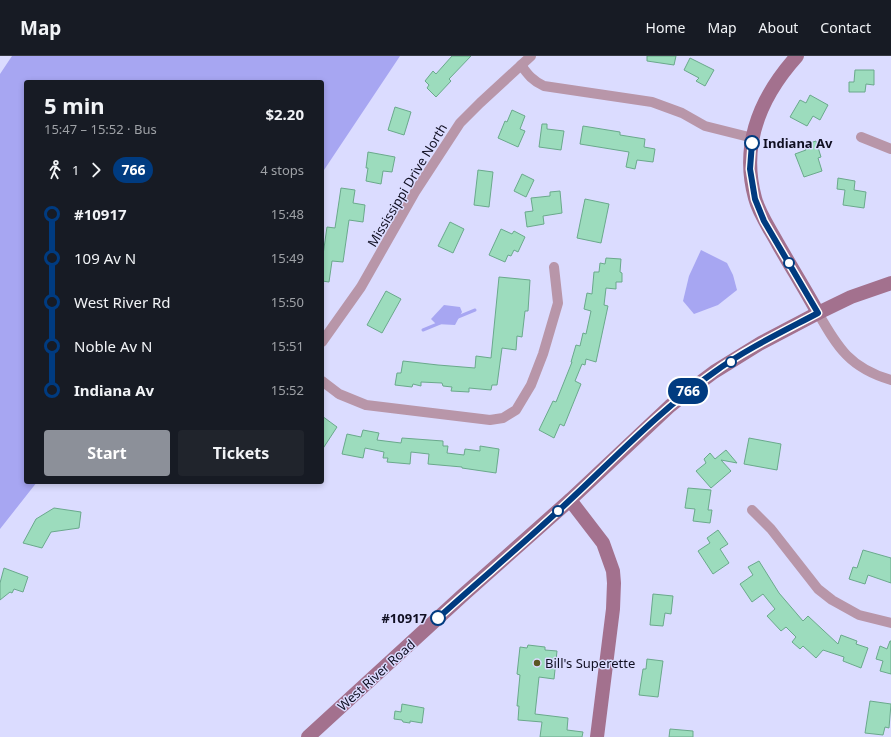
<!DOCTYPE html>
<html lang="en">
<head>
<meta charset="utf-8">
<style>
  body { margin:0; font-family:"Noto Sans",sans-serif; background:#20242c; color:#f1f3f6; height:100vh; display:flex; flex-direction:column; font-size:15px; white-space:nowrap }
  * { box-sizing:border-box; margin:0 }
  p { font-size:13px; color:#9ea1a6 }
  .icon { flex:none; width:22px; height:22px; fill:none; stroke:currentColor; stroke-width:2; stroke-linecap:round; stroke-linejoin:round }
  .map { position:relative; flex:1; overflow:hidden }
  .sheet { position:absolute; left:24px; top:24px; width:300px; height:404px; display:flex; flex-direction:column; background:#171b24; border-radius:4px; box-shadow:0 2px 6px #0003 }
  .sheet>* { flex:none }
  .badge { padding:0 8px; border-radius:13px; font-size:14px; line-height:26px }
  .map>.badge { position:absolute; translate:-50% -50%; box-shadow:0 0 0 2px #fff }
  .legs { display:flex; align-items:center; gap:6px; height:44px; padding:0 20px; font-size:13px }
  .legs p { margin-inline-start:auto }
  .overview { display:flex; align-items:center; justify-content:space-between; height:68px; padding:0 20px }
  h1 { font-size:22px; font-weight:700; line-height:30px }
  .action { display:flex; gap:8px; margin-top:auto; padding:8px 20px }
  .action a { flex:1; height:46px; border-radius:4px; background:#8c9099; color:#fff; font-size:16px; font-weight:700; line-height:46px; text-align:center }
  .action a+a { background:#20242c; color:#f1f3f6 }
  ul { padding:0 20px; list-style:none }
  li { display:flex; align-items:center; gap:14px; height:44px; font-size:15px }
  li i { display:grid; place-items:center; width:6px; height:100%; margin:0 5px; background:currentColor }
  li i::after { content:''; width:10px; height:10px; margin:-5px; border:3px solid; border-radius:50%; background:#171b24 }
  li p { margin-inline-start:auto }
  li:first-child i { background:linear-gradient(#0000 50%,currentColor 0) }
  li:last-child i { background:linear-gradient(currentColor 50%,#0000 0) }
  header { display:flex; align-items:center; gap:24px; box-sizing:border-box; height:56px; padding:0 20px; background:#171b24; border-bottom:1px solid #363941 }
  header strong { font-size:19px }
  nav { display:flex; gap:22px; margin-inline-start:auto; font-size:14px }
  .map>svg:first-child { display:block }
</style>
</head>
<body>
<header>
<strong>Map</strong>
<nav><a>Home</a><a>Map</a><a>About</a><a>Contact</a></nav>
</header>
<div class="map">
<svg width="891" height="681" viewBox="0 0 891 681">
  <rect width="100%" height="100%" fill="#dbdcff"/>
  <g fill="#a7a6f2">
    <path d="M12 0H400L322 117V26H26V426H37L0 473V18Z"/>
    <path d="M701 194 727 207 733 219 737 234 718 249 694 258 683 245 689 220Z"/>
    <path d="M444 249 460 251 462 256 455 269 436 268 431 263Z"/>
  </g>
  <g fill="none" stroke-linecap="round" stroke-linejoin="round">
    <g stroke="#a7a6f2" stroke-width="3">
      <path d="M458 261 475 254"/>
      <path d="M423 274 440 267"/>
    </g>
  </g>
  <g fill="#9cdcbd" stroke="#6aa98c">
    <path d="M452 0H471L449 23 451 25 436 41 427 32 429 29 425 25 433 15 436 18Z"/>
    <path d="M647 0H676L674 9 647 5Z"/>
    <path d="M690 2 714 14 705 30 696 25 699 22 684 14Z"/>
    <path d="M855 14H874V29L866 28 865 36H849V26H854Z"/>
    <path d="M810 39 828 49 820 64 813 60 807 70 790 61 800 44 806 47Z"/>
    <path d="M395 51 411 56 404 79 388 74Z"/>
    <path d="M512 54 525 60 520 73 525 75 518 91 498 82 505 65 507 66Z"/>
    <path d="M542 68H547V73L564 75 561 94 539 91Z"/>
    <path d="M583 70 620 76V79L645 83 644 91 655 93 653 106 637 104 635 113 626 111 629 96 580 88Z"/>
    <path d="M816 85 821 101 818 102 822 115 804 121 795 98 806 94 804 89Z"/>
    <path d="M368 96 395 101 392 116 383 115 381 128 366 125 368 112H366Z"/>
    <path d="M478 114 493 116 489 151 474 149Z"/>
    <path d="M522 118 534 124 526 141 514 135Z"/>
    <path d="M838 122 855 125 854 134 866 136 864 152 843 149 845 134 837 133Z"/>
    <path d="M341 132 355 134 353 147 365 149 363 166 349 164 343 206 332 205 329 226 322 225V206L327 171 335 172Z"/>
    <path d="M560 135 562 157 543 160 544 168 527 171 525 156 533 155 531 142 550 140V136Z"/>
    <path d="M585 143 609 148 601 187 577 182Z"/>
    <path d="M450 166 464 173 453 197 438 190Z"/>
    <path d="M501 173 512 178 514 175 525 181 518 196 514 194 511 200 508 199 505 206 489 199Z"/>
    <path d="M606 202 621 203 620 216 622 217V226H616V233L606 232 604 249 608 250 596 306 586 303 585 309 582 308 575 325 581 328 564 370 560 368 554 382 539 374 553 345 556 346 572 306H571L576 289 580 290 583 277 586 278 591 255 584 253 587 237 592 238 594 216H599L600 207 605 208Z"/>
    <path d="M499 221 530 224 528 255H525L522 281 517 280 516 294 502 292 497 329H492L491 334 469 332V336L451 335 452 331 443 330 442 327 421 326V330L413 328 412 331 395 329 397 317H401L403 305 438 309 475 312 476 300 491 302Z"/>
    <path d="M386 235 401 243 382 277 367 269Z"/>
    <path d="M322 360 337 371 322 394Z"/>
    <path d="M363 374 379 377 377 384 401 387 402 382 443 385V390H448L447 397 464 399 465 393 480 395V390L499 393 496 417 462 412V411L428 408 429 398 411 396 410 408 387 406 388 402H383L384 396 365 392 363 402 342 398 347 378 361 381Z"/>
    <path d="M749 382 781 388 777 414 744 408Z"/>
    <path d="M726 394 737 407 721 404 731 415 711 432 696 415 706 407 704 403 710 397 715 403Z"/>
    <path d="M688 432 711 434 708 454H712L710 467 693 465 695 453 685 452Z"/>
    <path d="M54 452 81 456 79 472 51 476 42 492 23 487 36 463Z"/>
    <path d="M718 474 728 488 720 493 729 507 713 518 698 495 710 487 707 482Z"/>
    <path d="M863 494 891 502V527L868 519 865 528 849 523 853 511 857 512Z"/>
    <path d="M759 505 779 537 803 565 808 560 838 588 841 579 857 585 856 588 868 592 861 612 843 605 844 601 823 594 816 602 803 590 800 593 792 586 796 581 786 571 781 575 767 560 775 553 763 538 752 546 740 528 753 519 748 511Z"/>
    <path d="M4 512 28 521 23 536 14 533 12 537 10 536 0 544V527Z"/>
    <path d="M653 538 673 540 671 558 665 557 663 570 650 569Z"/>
    <path d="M890 585H891V618L880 615 883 605 876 603 880 590 887 593Z"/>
    <path d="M528 589 545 591V594L557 595 554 623 539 621 535 658 568 662 567 674 583 676 582 681H540L542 666 518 664 519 650H517L520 619 517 618 520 591 527 592Z"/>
    <path d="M647 603 663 605 658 641 639 639 643 613H646Z"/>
    <path d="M870 645 891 648 889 672 885 671 883 679 865 677Z"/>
    <path d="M402 648 424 652 422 667 410 665V667L403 666 402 664 394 663 395 655 401 656Z"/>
    <path d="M670 673 693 675V681H669Z"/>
  </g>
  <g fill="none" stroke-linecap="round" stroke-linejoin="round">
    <g stroke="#b896a9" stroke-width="10">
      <path d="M521 9C528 19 533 25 544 30L652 46 682 57 705 70 753 82"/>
      <path d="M861 81 891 93"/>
      <path d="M818 257C838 292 850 312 891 324"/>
      <path d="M322 286 361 231 415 136 460 67 480 47 531 0"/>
      <path d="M322 325 339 338 366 349 490 364 503 362 516 354 531 329 543 298 558 247 554 211"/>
      <path d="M752 454 771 473 818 533 832 544 859 559 891 567"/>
    </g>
    <g stroke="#a3718e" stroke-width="14">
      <path d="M797 0C761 40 740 87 755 142 759 158 770 173 778 188 791 211 805 233 818 257"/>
      <path d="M570 444 603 487 613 515 614 527 613 553 597 681"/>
      <path d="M308 681 462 540 570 444 670 350 690 334 714 316 761 287 818 257 851 241 891 227"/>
    </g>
  </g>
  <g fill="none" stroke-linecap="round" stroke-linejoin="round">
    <defs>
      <path id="line-1" d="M438 562C482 522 528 484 571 443 617 400 661 353 713 317 744 294 784 275 818 257L764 165 755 143 750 113 752 87"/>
    </defs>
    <use href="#line-1" stroke="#fff" stroke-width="9"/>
    <use href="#line-1" stroke="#003b80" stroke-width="6"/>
  </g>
  <g fill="#fff" stroke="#003b80" stroke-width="2">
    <circle cx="752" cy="87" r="7"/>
    <circle cx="789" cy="207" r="5"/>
    <circle cx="731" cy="306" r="5"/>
    <circle cx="558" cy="455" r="5"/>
    <circle cx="438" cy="562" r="7"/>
  </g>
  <circle fill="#5c5724" stroke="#dbdcff" stroke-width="1.5" cx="537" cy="607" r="4"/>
  <g text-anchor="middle" stroke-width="3" stroke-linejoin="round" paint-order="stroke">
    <g font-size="13" font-weight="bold" fill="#100f22" stroke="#dbdcff" text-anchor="start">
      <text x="763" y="92">Indiana Av</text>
      <text x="427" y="567" text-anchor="end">#10917</text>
    </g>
    <g font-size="13" fill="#100f22" stroke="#dbdcff">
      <text transform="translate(407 129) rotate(-59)" y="5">Mississippi Drive North</text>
      <text transform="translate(376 619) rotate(-42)" y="5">West River Road</text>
    </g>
    <g font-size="13" fill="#100f22" stroke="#dbdcff" text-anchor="start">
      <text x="545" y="612">Bill's Superette</text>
    </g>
  </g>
</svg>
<b class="badge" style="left:688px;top:335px;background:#003b80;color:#fff">766</b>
<section class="sheet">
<div class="overview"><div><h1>5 min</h1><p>15:47 – 15:52 · Bus</p></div><b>$2.20</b></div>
<div class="legs"><svg class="icon" aria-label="walk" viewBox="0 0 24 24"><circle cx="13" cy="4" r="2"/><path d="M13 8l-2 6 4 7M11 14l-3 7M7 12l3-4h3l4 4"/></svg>1<svg class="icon" aria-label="forward" viewBox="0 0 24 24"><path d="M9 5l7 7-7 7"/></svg><b class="badge" style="background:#003b80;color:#fff">766</b><p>4 stops</p></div>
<ul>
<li><i style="color:#003b80"></i><b>#10917</b><p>15:48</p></li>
<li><i style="color:#003b80"></i><span>109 Av N</span><p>15:49</p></li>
<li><i style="color:#003b80"></i><span>West River Rd</span><p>15:50</p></li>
<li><i style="color:#003b80"></i><span>Noble Av N</span><p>15:51</p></li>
<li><i style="color:#003b80"></i><b>Indiana Av</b><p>15:52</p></li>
</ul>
<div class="action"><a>Start</a><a>Tickets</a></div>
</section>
</div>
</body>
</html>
